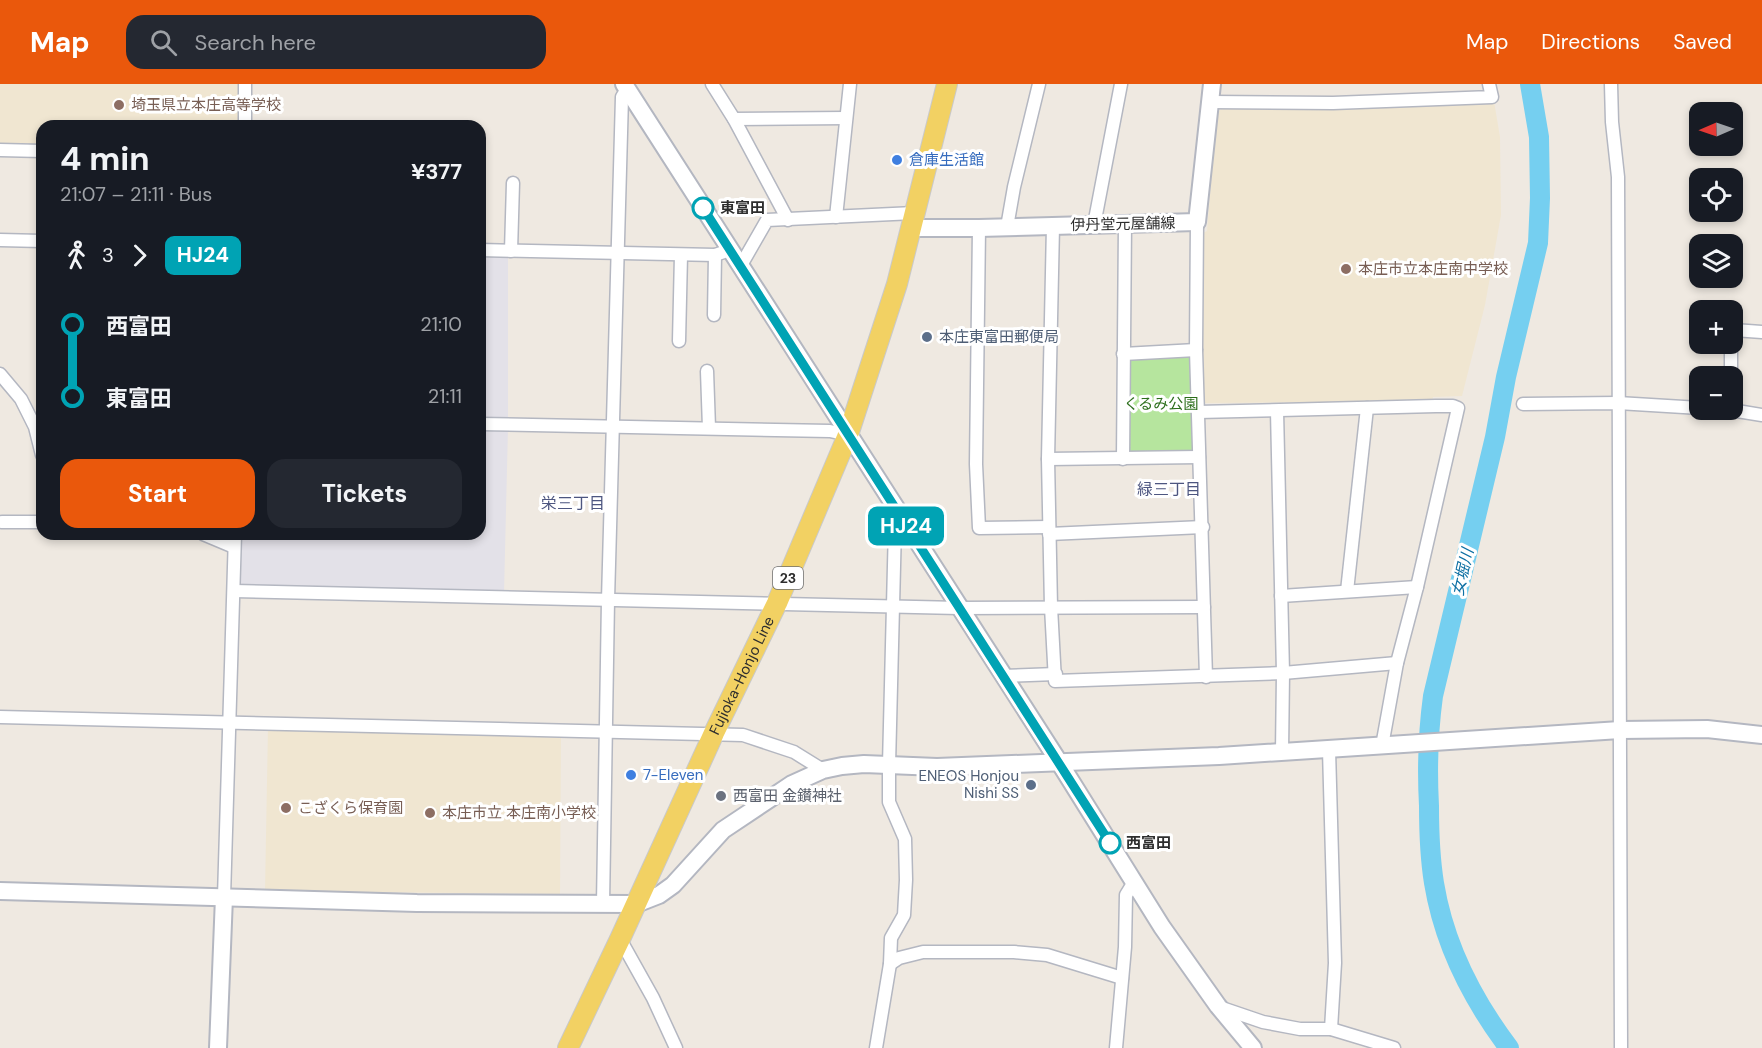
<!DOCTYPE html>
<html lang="en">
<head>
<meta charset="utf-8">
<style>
  body { margin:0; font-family:"DM Sans","Noto Sans JP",sans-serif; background:#242831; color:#f1f3f6; height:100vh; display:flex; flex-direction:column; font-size:22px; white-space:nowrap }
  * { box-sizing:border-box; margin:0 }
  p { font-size:20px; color:#9ea1a6 }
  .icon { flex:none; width:33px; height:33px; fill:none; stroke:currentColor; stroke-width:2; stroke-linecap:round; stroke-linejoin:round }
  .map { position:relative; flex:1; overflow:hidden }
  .panel { position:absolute; left:36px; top:36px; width:450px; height:420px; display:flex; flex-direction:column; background:#171b24; border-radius:18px; box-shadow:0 3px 9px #0003 }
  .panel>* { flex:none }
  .badge { padding:0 12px; border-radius:9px; font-size:21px; line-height:39px }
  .needle { width:39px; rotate:268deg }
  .fabs { position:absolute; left:1689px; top:18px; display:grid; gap:12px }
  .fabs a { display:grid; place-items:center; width:54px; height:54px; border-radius:12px; background:#171b24; box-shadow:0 3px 9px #0003; font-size:30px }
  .map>.badge { position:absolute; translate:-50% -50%; box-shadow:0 0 0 3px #fff }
  .legs { display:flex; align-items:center; gap:9px; height:66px; padding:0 24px; font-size:20px }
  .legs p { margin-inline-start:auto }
  .head { display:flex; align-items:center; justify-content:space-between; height:102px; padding:0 24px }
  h1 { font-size:33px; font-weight:700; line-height:45px }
  .primary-button { display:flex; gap:12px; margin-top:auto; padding:12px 24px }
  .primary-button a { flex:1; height:69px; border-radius:18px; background:#ea580c; color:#fff; font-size:24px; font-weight:700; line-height:69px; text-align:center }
  .primary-button a+a { background:#242831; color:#f1f3f6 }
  ul { padding:0 24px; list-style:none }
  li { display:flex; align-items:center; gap:21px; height:72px; font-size:22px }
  li i { display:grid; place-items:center; width:9px; height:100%; margin:0 8px; background:currentColor }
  li i::after { content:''; width:15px; height:15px; margin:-8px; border:4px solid; border-radius:50%; background:#171b24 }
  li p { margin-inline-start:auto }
  li:first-child i { background:linear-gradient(#0000 50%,currentColor 0) }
  li:last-child i { background:linear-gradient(currentColor 50%,#0000 0) }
  header { display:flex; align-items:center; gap:36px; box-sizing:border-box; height:84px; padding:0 30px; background:#ea580c; color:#fff }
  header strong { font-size:28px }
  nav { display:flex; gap:33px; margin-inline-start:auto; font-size:21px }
  .search { width:420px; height:54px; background:#242831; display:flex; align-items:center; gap:15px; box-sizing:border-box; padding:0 21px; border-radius:18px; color:#9ea1a6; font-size:22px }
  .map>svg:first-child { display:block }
</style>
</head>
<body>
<header>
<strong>Map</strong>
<div class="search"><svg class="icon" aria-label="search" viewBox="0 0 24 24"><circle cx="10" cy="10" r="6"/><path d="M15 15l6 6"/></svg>Search here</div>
<nav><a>Map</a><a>Directions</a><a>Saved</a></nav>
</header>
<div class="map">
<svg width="1762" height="964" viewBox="0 0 1762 964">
  <rect width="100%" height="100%" fill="#efe9e1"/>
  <g fill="#e3e1e8">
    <rect x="480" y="169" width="28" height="165"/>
    <path d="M480 344H508L504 509 239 502 240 450H480Z"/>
  </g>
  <g fill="#f0e6d1">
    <path d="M0 0H238V42H42V62L0 61Z"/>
    <path d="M1494 17 1500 53 1501 131 1485 221 1462 312 1433 313 1432 317 1203 319 1201 150 1207 147 1217 29 1222 24Z"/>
    <path d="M268 643 561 650 560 810 265 807Z"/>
  </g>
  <path fill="#b6e59e" d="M1189 270 1192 273 1195 364 1191 367 1131 370 1127 365 1128 276 1131 273Z"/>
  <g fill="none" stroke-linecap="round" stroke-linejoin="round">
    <path stroke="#75cff0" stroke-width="20" d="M1509 964C1472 915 1444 860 1434 799 1430 774 1429 748 1429 722 1427 685 1428 649 1433 612L1495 353 1506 293 1538 159 1540 114 1539 53 1530 0"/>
    <defs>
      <g id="street">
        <path d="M712 0 734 35 788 136"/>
        <path d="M1611 0 1612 38 1618 93 1621 964"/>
        <path d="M1211 18 1333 19 1492 13 1489 0"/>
        <path d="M734 35 846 34"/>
        <path d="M245 42V0"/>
        <path d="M0 66 42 67"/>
        <path d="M836 133 850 0"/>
        <path d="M1197 138 1196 266 1206 593"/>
        <path d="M1094 141 1121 0"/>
        <path d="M1053 142 1048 375 1051 523 1055 597 1283 589 1397 579"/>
        <path d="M1007 143 1014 103 1039 0"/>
        <path d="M979 144 976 380 979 444 1049 443"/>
        <path d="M0 156 42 157"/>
        <path d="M480 166 715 171 730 166"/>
        <path d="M511 167 513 99"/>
        <path d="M740 183 767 136 914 129"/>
        <path d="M714 231 715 171"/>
        <path d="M1732 253 1734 246 1762 248"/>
        <path d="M679 257 681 171"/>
        <path d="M1123 270 1196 266"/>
        <path d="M707 287 709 344"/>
        <path d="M0 290 21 315 35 343 42 371"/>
        <path d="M1731 292V260"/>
        <path d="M1523 320 1618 319 1700 324"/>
        <path d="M1715 326 1731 327"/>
        <path d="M1731 326 1762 331"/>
        <path d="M1277 327 1283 589 1282 668"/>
        <path d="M1198 328 1436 322H1453L1458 324 1417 503 1397 579 1382 662"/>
        <path d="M480 340 830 347 848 351"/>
        <path d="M1048 375 1199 373"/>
        <path d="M1123 375 1125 140"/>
        <path d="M2 438H42"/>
        <path d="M203 450 234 463"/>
        <path d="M1049 450 1203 443"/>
        <path d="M234 507 959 524 1204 523"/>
        <path d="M1347 507 1367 324"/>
        <path d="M1281 512 1417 503"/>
        <path d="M1002 592 1056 590"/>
        <path d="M0 633 743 651 794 668 823 686"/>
        <path d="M1329 666 1335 879 1331 945"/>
        <path d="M224 813 235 450"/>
        <path d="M603 820 608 516 622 13 627 5"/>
        <path d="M620 855 653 914 676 964"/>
        <path d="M890 880 899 874 923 868H1014L1047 871 1122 894"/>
        <path d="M1219 923 1263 938 1300 945H1331L1394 964"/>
        <path d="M876 964 890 880 891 854 904 831 906 796 905 755 889 718V681L895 442 901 435"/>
        <path d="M1116 964 1125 863 1126 811 1134 798"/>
      </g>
      <g id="secondary">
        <path d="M624 0 1059 678 1162 843 1218 922 1253 964"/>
        <path d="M911 144H979L1197 138 1212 0"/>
        <path d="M0 807 417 819 636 820 659 811 673 801 723 746 792 700 823 686 842 682 864 680 937 683 1219 672 1620 646 1707 645 1762 651"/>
        <path d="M218 964 224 813"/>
      </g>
      <g id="primary">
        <path id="s1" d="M568 964 620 855 714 649 777 519 848 351 897 200 947 0"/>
      </g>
    </defs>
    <use href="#street" stroke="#b4b7c1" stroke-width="15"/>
    <use href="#secondary" stroke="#b4b7c1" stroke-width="20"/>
    <use href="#primary" stroke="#c9c9c9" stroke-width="22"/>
    <use href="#street" stroke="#fff" stroke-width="12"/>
    <use href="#secondary" stroke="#fff" stroke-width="16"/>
    <use href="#primary" stroke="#f2d163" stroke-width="20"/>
  </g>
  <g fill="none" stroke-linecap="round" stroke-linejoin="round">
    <defs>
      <path id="line-1" d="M703 124 1110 759"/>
    </defs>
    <use href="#line-1" stroke="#fff" stroke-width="14"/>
    <use href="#line-1" stroke="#00a3b4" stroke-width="9"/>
  </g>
  <g fill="#8d6e63" stroke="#fff" stroke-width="2">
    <circle cx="119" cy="21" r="6"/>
    <circle cx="1346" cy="185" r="6"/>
    <circle cx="286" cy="724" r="6"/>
    <circle cx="430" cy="729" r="6"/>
  </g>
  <g fill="#3f7fe0" stroke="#fff" stroke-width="2">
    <circle cx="897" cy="76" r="6"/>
    <circle cx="631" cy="691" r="6"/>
  </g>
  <g fill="#fff" stroke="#00a3b4" stroke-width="3">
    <circle cx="703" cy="124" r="10"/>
    <circle cx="1110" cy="759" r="10"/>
  </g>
  <g fill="#5c6f8a" stroke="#fff" stroke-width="2">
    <circle cx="927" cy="253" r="6"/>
    <circle cx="1031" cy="701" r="6"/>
  </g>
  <circle fill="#6b7280" stroke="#fff" stroke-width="2" cx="721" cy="712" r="6"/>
  <g text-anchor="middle" stroke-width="6" stroke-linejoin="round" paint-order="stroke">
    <rect fill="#fff" stroke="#6d6d6d" stroke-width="1.5" x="773" y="483" width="30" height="22" rx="4.5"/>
    <g font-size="14" font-weight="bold" fill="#2e2e2e">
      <text x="788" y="499">23</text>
    </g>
    <g font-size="15" fill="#785e54" stroke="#fff" text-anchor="start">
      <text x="131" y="26">埼玉県立本庄高等学校</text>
      <text x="1358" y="190">本庄市立本庄南中学校</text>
      <text x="298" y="729">こざくら保育園</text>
      <text x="442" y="734">本庄市立 本庄南小学校</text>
    </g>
    <g font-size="15" fill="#366cbe" stroke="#fff" text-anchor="start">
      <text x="909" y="81">倉庫生活館</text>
      <text x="643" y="696">7-Eleven</text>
    </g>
    <g font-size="15" font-weight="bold" fill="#2e2e2e" stroke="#fff" text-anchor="start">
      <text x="720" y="129">東富田</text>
      <text x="1126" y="764">西富田</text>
    </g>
    <g font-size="15" fill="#2e2e2e" stroke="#fff">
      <text transform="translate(1123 140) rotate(-1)" y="5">伊丹堂元屋舗線</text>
      <text dy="5" stroke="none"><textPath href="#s1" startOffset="411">Fujioka-Honjo Line</textPath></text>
    </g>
    <g font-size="15" fill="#4e5e75" stroke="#fff" text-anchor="start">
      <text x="939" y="258">本庄東富田郵便局</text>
      <text x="1019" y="697" text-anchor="end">ENEOS Honjou<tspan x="1019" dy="17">Nishi SS</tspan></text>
    </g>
    <g font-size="15" fill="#2c6e1b" stroke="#fff">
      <text x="1161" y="325">くるみ公園</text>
    </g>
    <g font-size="15" fill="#5b616d" stroke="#fff" text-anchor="start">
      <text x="733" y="717">西富田 金鑚神社</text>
    </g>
    <g font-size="16" fill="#4d5680" stroke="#fff">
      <text x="1169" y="411">緑三丁目</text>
      <text x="573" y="425">栄三丁目</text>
    </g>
    <g font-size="16" font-style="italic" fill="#0d6fa3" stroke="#fff">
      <text transform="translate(1462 488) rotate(-77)" y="6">女堀川</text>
    </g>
  </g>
</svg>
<div class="fabs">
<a><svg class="needle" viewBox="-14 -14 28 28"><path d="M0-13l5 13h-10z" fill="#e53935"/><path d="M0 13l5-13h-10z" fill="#9ea1a6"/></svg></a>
<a><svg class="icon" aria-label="locate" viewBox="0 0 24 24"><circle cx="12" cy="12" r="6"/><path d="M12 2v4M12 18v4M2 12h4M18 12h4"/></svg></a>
<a><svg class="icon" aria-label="layers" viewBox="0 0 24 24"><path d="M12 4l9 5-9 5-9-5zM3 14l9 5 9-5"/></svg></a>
<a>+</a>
<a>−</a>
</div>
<b class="badge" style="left:906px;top:442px;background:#00a3b4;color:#fff">HJ24</b>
<section class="panel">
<div class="head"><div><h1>4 min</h1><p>21:07 – 21:11 · Bus</p></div><b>¥377</b></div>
<div class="legs"><svg class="icon" aria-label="walk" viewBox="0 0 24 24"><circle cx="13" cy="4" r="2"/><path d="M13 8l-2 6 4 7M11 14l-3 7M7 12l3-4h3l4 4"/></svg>3<svg class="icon" aria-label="forward" viewBox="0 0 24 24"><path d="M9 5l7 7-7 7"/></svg><b class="badge" style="background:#00a3b4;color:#fff">HJ24</b></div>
<ul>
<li><i style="color:#00a3b4"></i><b>西富田</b><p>21:10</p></li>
<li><i style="color:#00a3b4"></i><b>東富田</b><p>21:11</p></li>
</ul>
<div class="primary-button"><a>Start</a><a>Tickets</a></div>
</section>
</div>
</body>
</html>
